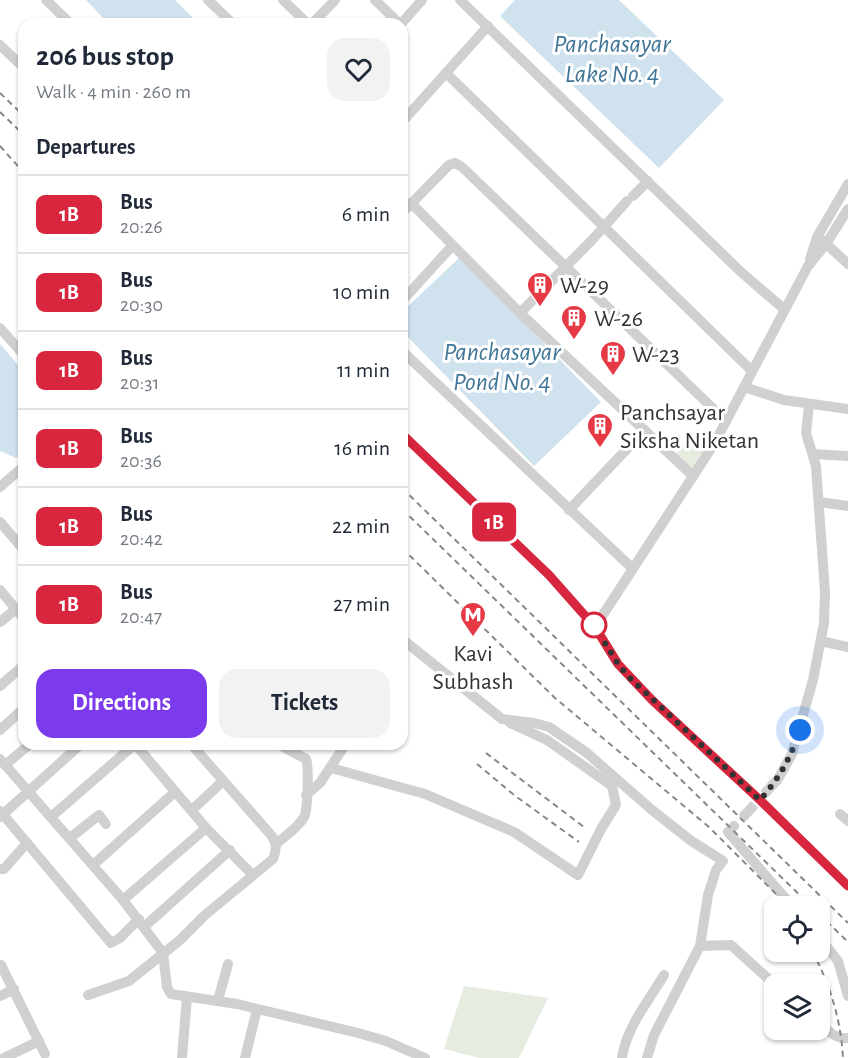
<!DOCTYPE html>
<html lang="en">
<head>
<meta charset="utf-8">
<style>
  body { margin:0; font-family:"Alegreya Sans",sans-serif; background:#f2f2f3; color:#1f2937; height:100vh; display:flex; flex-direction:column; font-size:22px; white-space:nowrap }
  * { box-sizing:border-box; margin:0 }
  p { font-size:20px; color:#747a83 }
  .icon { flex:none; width:33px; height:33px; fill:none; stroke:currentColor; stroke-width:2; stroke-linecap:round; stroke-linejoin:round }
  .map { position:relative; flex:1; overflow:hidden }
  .drawer { position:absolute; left:18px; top:18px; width:390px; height:732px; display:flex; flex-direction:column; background:#fff; border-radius:18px; box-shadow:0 2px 4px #0004 }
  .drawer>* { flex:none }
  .badge { padding:0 12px; border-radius:9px; font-size:21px; line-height:39px }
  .controls { position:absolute; left:764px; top:896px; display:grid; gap:12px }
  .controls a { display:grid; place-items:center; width:66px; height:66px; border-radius:12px; background:#fff; box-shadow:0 2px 4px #0004; font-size:30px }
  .you { position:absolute; width:30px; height:30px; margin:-15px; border:4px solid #fff; border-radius:50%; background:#1a73e8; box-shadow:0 0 0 9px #1a73e833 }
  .map>.badge { position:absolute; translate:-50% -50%; box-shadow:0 0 0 3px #fff }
  h2 { padding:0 18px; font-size:22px; line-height:54px }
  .round { display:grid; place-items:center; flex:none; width:63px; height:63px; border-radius:18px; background:#f2f2f3 }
  .overview { display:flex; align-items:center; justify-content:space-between; height:102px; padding:0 18px }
  h1 { font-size:28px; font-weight:700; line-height:45px }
  .button { display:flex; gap:12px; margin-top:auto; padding:12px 18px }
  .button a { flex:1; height:69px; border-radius:18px; background:#7c3aed; color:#fff; font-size:24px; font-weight:700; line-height:69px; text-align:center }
  .button a+a { background:#f2f2f3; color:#1f2937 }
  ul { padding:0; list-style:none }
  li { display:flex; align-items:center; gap:18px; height:78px; padding:0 18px; border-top:2px solid #e0e1e3 }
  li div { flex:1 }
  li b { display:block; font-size:22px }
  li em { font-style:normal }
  li .badge { min-width:66px; font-weight:700; text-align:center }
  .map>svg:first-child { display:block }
</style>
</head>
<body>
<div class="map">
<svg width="848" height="1058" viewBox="0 0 848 1058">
  <rect width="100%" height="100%" fill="#fff"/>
  <g fill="#e6ecdf">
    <path d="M692 435 708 449 693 472 676 454Z"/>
    <path d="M464 986 548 998 519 1058H480L444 1049Z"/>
  </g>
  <g fill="#cfe2ee">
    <path d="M86 0H175L194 19 189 24H109Z"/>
    <path d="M515 0H619L724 100 659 168 500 16Z"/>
    <path d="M460 257 601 402 534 466 402 331V312Z"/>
    <path d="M0 344 24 372V452L16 458 0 451Z"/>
  </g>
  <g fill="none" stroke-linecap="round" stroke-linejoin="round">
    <g stroke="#d0d0d0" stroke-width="10">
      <path d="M46 0 71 24"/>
      <path d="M208 0 231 22 229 24"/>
      <path d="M283 0 308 24"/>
      <path d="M375 0 400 24"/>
      <path d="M460 0 741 272 784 309"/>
      <path d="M312 24 335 0"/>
      <path d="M401 24 422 0"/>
      <path d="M0 45 24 68"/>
      <path d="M446 73 752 371"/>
      <path d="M402 122 488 26"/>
      <path d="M633 196 648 181"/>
      <path d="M411 203 520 313 693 476"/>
      <path d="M402 213 449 165 455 163 462 167 726 421"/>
      <path d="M822 240 848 264"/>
      <path d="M810 259 817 237 848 184"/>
      <path d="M402 301 452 246"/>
      <path d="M520 313 592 240 627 201"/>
      <path d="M0 328 24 355"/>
      <path d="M402 351 632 568"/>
      <path d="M744 387 784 400 848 409"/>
      <path d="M402 434 549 575 595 627 618 664 652 700 760 800 848 886"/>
      <path d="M813 454 848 456"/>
      <path d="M0 487 24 466"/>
      <path d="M819 502 848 506"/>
      <path d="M569 510 645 430"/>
      <path d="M0 522 24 550"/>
      <path d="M0 590 24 619"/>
      <path d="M0 622 16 609"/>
      <path d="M595 627 714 444 808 266 826 244 848 209"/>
      <path d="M402 639 502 719 534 723 549 727 587 753 652 810 690 840 723 861 716 870 708 895 700 946 654 1035 647 1058"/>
      <path d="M821 641 848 647"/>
      <path d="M0 686 24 665"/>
      <path d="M0 730 24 708"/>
      <path d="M0 759 123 900 163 953 167 987 171 994 237 1004 358 1033 386 1041 425 1058"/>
      <path d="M5 765 30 744"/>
      <path d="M331 768 425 794 514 832 578 875 601 829 616 805 612 786 547 740 510 723"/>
      <path d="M306 795 320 783 343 748"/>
      <path d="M192 810 223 781"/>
      <path d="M0 811 111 943 120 938 139 919"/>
      <path d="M840 814 848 821"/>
      <path d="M744 816 778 779 792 754 813 680 824 623 825 592 816 466 806 433 809 405"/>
      <path d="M0 817 81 744"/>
      <path d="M51 817 135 744 206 828 253 875"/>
      <path d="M734 826 728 832 792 906"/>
      <path d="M70 838 99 815 106 824"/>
      <path d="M276 844C285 836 299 827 304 817 308 810 309 766 306 759L278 744"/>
      <path d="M93 865 175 792"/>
      <path d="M0 869H4L27 843"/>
      <path d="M123 900 206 828"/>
      <path d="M144 927 230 850"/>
      <path d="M819 937 838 961 848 996"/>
      <path d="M700 946 731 945 774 984"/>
      <path d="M1 965 45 1054"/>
      <path d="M88 995 129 981 180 940 205 915 273 859C277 850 277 843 271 835L191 744"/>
      <path d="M0 996 14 989"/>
      <path d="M218 1000 228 964"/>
      <path d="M819 1023C828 1030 836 1040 848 1038"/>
      <path d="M4 1058 39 1041"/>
      <path d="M182 1058 187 997"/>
      <path d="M245 1058 257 1009"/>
      <path d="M622 1058C626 1028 649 1000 664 975"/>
    </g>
    <g stroke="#888" stroke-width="2" stroke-dasharray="6 4.5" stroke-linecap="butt">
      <path d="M0 93 24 116"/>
      <path d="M0 112 24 135"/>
      <path d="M0 146 24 173"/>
      <path d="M402 488 848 923"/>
      <path d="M402 509 811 906"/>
      <path d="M402 548 555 698 709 827 788 906"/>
      <path d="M486 753 584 827"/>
      <path d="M477 764 514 795 579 842"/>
      <path d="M819 914 848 942"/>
      <path d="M812 951C830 984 841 1020 843 1058"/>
    </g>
  </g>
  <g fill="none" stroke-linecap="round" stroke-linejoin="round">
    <defs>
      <path id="line" d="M402 434 549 575 595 627 618 664 652 700 760 800 848 886"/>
    </defs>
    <use href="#line" stroke="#fff" stroke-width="14"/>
    <use href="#line" stroke="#d7263d" stroke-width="9"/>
    <path stroke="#333" stroke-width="6" stroke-dasharray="0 10.8" d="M594 625 618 664 630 678 760 800C780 777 790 759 800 730"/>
  </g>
  <defs>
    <symbol id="building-pin" viewBox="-11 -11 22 30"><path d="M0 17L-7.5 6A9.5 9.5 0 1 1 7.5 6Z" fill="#e63946" stroke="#fff"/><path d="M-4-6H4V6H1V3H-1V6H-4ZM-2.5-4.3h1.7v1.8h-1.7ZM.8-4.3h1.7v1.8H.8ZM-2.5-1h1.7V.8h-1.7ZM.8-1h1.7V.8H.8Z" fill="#fff"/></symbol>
    <symbol id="metro-pin" viewBox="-11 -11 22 30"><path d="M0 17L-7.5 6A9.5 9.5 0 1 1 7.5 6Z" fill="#e63946" stroke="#fff"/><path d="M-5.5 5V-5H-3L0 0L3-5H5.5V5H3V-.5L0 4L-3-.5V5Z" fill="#fff"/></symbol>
  </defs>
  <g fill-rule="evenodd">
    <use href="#building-pin" x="525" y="270" width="30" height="40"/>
    <use href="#building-pin" x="559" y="303" width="30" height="40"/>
    <use href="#building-pin" x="598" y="339" width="30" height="40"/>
    <use href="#building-pin" x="585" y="411" width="30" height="40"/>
    <use href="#metro-pin" x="458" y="600" width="30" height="40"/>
  </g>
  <circle fill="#fff" stroke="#d7263d" stroke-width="3" cx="594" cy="625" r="12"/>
  <g text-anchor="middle" stroke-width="6" stroke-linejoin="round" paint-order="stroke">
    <g font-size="24" fill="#333" stroke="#fff" text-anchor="start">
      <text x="560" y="293">W-29</text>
      <text x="594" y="326">W-26</text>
      <text x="632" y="362">W-23</text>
      <text x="620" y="420">Panchsayar<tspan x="620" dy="28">Siksha Niketan</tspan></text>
      <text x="473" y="661" text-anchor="middle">Kavi<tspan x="473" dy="28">Subhash</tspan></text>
    </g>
    <g font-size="26" font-style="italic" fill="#3f7597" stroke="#fff">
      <text x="612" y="52">Panchasayar<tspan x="612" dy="30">Lake No. 4</tspan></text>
      <text x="502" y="360">Panchasayar<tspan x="502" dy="30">Pond No. 4</tspan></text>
    </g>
  </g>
</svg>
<div class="controls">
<a><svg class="icon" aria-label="locate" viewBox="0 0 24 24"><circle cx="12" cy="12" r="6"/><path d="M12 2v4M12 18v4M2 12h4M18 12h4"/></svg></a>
<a><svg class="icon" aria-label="layers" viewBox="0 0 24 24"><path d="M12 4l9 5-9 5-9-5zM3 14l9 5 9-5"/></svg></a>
</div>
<div class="you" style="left:800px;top:730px"></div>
<b class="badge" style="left:494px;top:522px;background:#d7263d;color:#fff">1B</b>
<section class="drawer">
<div class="overview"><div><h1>206 bus stop</h1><p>Walk · 4 min · 260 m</p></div><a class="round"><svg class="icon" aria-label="heart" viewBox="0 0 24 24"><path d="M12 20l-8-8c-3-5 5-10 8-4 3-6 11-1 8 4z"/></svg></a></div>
<h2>Departures</h2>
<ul>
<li><span class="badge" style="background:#d7263d;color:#fff">1B</span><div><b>Bus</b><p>20:26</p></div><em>6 min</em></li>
<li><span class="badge" style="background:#d7263d;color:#fff">1B</span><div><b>Bus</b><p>20:30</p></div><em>10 min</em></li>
<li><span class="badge" style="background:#d7263d;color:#fff">1B</span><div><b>Bus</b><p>20:31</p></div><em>11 min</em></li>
<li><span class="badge" style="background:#d7263d;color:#fff">1B</span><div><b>Bus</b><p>20:36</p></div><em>16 min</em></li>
<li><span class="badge" style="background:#d7263d;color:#fff">1B</span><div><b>Bus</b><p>20:42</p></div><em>22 min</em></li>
<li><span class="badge" style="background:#d7263d;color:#fff">1B</span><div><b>Bus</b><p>20:47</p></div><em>27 min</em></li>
</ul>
<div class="button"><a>Directions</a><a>Tickets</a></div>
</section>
</div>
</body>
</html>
